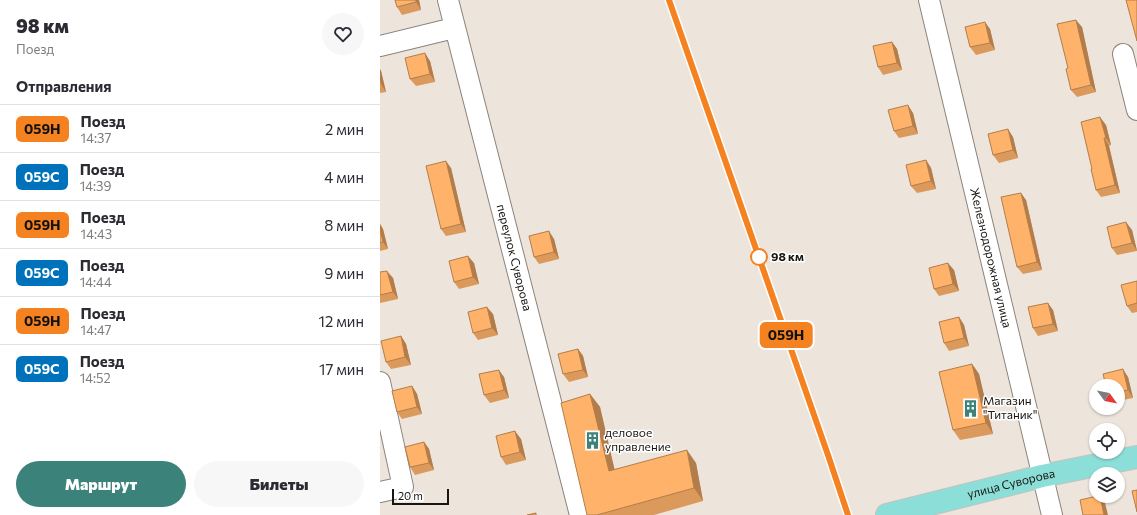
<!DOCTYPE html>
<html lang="ru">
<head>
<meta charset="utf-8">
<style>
  body { margin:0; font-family:Commissioner,sans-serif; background:#f7f7f7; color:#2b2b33; height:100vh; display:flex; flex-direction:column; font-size:15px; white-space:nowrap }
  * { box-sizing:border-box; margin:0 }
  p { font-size:13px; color:#7c7c81 }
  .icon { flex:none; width:22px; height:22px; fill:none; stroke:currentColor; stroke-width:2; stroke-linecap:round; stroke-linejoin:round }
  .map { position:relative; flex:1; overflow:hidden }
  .sheet { display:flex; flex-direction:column; background:#fff; width:380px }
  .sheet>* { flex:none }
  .badge { padding:0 8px; border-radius:6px; font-size:14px; line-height:26px }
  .needle { width:26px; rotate:122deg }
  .controls { position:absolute; left:709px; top:379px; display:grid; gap:8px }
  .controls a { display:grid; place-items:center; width:36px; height:36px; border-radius:50%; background:#fff; box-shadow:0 1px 3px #0004; font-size:20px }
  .scale { position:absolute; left:12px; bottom:10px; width:57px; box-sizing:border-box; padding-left:4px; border:2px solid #181512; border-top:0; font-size:11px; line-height:14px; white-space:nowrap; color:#181512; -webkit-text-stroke:3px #fff; paint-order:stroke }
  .map>.badge { position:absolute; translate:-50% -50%; box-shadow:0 0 0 2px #fff }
  h2 { padding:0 16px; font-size:15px; line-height:36px }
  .round { display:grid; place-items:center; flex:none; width:42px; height:42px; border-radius:21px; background:#f7f7f7 }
  .overview { display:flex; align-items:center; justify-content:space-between; height:68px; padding:0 16px }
  h1 { font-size:19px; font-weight:800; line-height:30px }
  .action { display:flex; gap:8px; margin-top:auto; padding:8px 16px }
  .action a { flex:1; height:46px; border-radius:24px; background:#3b827b; color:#fff; font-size:16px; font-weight:800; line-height:46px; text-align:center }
  .action a+a { background:#f7f7f7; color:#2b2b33 }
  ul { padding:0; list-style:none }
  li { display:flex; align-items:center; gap:12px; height:48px; padding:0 16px; border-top:1px solid #e1e1e2 }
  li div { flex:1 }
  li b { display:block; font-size:15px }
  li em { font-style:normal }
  li .badge { min-width:44px; font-weight:700; text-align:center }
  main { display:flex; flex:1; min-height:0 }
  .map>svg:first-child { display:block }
</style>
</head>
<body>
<main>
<section class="sheet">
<div class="overview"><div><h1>98 км</h1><p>Поезд</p></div><a class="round"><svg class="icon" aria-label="heart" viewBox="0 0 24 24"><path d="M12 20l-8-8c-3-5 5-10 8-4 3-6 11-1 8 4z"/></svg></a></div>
<h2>Отправления</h2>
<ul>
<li><span class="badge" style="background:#f58220;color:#111">059Н</span><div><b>Поезд</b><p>14:37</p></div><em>2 мин</em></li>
<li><span class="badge" style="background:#0072bc;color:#fff">059С</span><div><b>Поезд</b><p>14:39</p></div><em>4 мин</em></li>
<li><span class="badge" style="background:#f58220;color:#111">059Н</span><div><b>Поезд</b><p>14:43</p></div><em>8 мин</em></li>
<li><span class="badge" style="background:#0072bc;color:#fff">059С</span><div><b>Поезд</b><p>14:44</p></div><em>9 мин</em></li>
<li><span class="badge" style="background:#f58220;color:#111">059Н</span><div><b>Поезд</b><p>14:47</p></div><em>12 мин</em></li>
<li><span class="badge" style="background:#0072bc;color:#fff">059С</span><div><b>Поезд</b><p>14:52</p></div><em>17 мин</em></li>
</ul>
<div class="action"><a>Маршрут</a><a>Билеты</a></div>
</section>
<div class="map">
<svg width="757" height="515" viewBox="0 0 757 515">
  <rect width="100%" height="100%" fill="#ede4dc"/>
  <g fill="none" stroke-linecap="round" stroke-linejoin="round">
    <defs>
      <g id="minor">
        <path id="s1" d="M68 0 200 515"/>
        <path id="s2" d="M549 0 672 515"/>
        <path d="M0 46 74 28"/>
        <path d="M743 54 757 110"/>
        <path d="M0 382 23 487 0 492"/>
      </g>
      <g id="major">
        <path id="s3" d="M507 515 662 476 757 457"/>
      </g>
    </defs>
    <use href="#minor" stroke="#8c837c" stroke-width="22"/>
    <use href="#major" stroke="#c3c2c1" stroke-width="24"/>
    <use href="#minor" stroke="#fff" stroke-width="20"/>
    <use href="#major" stroke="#8cdfd8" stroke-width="22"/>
    <defs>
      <path id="rail" d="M289 0 453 469 468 515"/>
    </defs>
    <use href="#rail" stroke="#524d49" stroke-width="4.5"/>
    <use href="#rail" stroke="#fff" stroke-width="3" stroke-dasharray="9" stroke-linecap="butt"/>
  </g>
  <g fill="#db9a5b">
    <path d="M15 0H39L41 10 22 15 17 7Z"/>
    <path d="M702 27 716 92 697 97 691 90 688 68Z"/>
    <path d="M610 29 615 50 596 55 590 47Z"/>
    <path d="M512 42 517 49 522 70 503 75 498 67Z"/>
    <path d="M50 61 55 82 36 86 30 79Z"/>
    <path d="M0 69 1 71 6 92 0 93Z"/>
    <path d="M533 113 538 134 519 138 514 131Z"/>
    <path d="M726 125 731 145 729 146 740 193 721 197 716 190 712 169Z"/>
    <path d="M633 137 638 158 619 163 613 155Z"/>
    <path d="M546 160 551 168 556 189 537 193 531 186Z"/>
    <path d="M71 168 86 232 66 236 61 229Z"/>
    <path d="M646 200 662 270 643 274 637 267Z"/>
    <path d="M0 224 3 229 8 249 0 251Z"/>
    <path d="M752 230 757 251 737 255 732 248Z"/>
    <path d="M174 239 179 259 159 264 154 257Z"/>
    <path d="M94 263 99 284 79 289 74 282Z"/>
    <path d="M574 270 579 291 559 296 554 289Z"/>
    <path d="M0 272 13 278 18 299 0 303Z"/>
    <path d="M757 281V312L752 313 747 306Z"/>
    <path d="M673 310 678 331 658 336 653 328Z"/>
    <path d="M113 314 118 335 98 340 93 333Z"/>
    <path d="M579 317 584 325 589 346 569 351 564 343Z"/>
    <path d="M21 336 26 344 31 365 11 369 6 362Z"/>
    <path d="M198 349 203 356 208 377 189 382 183 374Z"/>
    <path d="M592 364 599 374 613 434 580 440 573 430Z"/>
    <path d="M124 377 129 398 110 403 104 395Z"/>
    <path d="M748 377 753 398 738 401V386Z"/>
    <path d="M32 386 37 394 42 414 22 419 17 412Z"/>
    <path d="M210 394 220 407 234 469 316 463 323 501 274 515H207Z"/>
    <path d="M141 439 146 460 126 465 121 457Z"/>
    <path d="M44 442 49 449 54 470 35 475 30 467Z"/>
  </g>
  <g fill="#b27d4a">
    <path d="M36 0H39L41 10 36 2Z"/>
    <path d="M696 20 702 27 716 92 711 85Z"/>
    <path d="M605 22 610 29 615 50 610 43Z"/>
    <path d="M512 42 517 49 522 70 517 63Z"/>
    <path d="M45 53 50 61 55 82 50 74Z"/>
    <path d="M0 69 1 71 6 92 1 84 0 80Z"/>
    <path d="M528 105 533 113 538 134 533 126Z"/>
    <path d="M720 117 726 125 731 145 726 138Z"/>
    <path d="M628 129 633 137 638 158 633 150Z"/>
    <path d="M724 138 729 146 740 193 735 185Z"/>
    <path d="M546 160 551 168 556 189 551 181Z"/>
    <path d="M66 161 71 168 86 232 81 224Z"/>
    <path d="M641 193 646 200 662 270 657 262Z"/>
    <path d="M746 222 752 230 757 251 752 243Z"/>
    <path d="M0 224 3 229 8 249 3 242 0 229Z"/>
    <path d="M169 231 174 239 179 259 174 252Z"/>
    <path d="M88 256 94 263 99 284 93 277Z"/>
    <path d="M568 263 574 270 579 291 573 284Z"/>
    <path d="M7 271 13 278 18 299 13 292Z"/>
    <path d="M668 303 673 310 678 331 673 324Z"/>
    <path d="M107 307 113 314 118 335 112 328Z"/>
    <path d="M579 317 584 325 589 346 584 338Z"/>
    <path d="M21 336 26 344 31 365 25 357Z"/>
    <path d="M198 349 203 356 208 377 203 370Z"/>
    <path d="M592 364 599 374 613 434 606 423Z"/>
    <path d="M743 369 748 377 753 398 748 390Z"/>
    <path d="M119 370 124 377 129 398 124 390Z"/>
    <path d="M32 386 37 394 42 414 37 407Z"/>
    <path d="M210 394 220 407 238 484 229 471Z"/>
    <path d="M135 431 141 439 146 460 140 452Z"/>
    <path d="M44 442 49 449 54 470 49 463Z"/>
    <path d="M307 450 316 463 323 501 314 488Z"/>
    <path d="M720 496 725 503 728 515H724Z"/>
  </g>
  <g fill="#ffb36a" stroke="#b27d4a">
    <path d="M15 0H36V2L17 7Z"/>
    <path d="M746 0H757V41Z"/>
    <path d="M696 20 711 85 691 90 686 69 688 68 677 24Z"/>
    <path d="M605 22 610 43 590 47 585 27Z"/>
    <path d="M512 42 517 63 498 67 493 46Z"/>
    <path d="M45 53 50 74 30 79 25 58Z"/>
    <path d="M528 105 533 126 514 131 508 110Z"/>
    <path d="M720 117 726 138H724L735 185 716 190 711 169H712L701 122Z"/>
    <path d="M628 129 633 150 613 155 608 134Z"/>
    <path d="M546 160 551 181 531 186 526 165Z"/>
    <path d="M66 161 81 224 61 229 46 166Z"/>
    <path d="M641 193 657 262 637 267 621 197Z"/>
    <path d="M746 222 752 243 732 248 727 227Z"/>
    <path d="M0 229 3 242 0 243Z"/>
    <path d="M169 231 174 252 154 257 149 236Z"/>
    <path d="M88 256 93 277 74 282 69 261Z"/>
    <path d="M568 263 573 284 554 289 549 268Z"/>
    <path d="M7 271 13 292 0 295V272Z"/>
    <path d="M757 281V303L747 306 741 285Z"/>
    <path d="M668 303 673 324 653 328 648 307Z"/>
    <path d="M107 307 112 328 93 333 88 312Z"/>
    <path d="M579 317 584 338 564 343 559 322Z"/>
    <path d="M21 336 25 357 6 362 1 341Z"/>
    <path d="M198 349 203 370 183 374 178 354Z"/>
    <path d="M592 364 606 423 573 430 559 372Z"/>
    <path d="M743 369 748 390 738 392V386H726L723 374Z"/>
    <path d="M119 370 124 390 104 395 99 374Z"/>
    <path d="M32 386 37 407 17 412 12 391Z"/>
    <path d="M210 394 229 471 307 450 314 488 217 515H207L181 403Z"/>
    <path d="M135 431 140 452 121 457 116 436Z"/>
    <path d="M44 442 49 463 30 467 25 447Z"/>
    <path d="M757 490V512L752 491Z"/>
    <path d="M717 496H720L724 515H703L700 500Z"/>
    <path d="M156 513V515H147Z"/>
  </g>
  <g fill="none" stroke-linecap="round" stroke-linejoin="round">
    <defs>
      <path id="line" d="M289 0 448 455 468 515"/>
    </defs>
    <use href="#line" stroke="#fff" stroke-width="9"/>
    <use href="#line" stroke="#f58220" stroke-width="6"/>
  </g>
  <defs>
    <symbol id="building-bare" viewBox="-9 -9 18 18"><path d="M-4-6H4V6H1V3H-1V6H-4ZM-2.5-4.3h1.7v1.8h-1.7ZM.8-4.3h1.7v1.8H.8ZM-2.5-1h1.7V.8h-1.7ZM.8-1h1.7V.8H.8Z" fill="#3b827b" stroke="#fff" stroke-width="2.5" paint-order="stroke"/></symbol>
  </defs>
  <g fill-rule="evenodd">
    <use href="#building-bare" x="578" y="396" width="25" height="25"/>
    <use href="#building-bare" x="200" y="428" width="25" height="25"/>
  </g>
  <circle fill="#fff" stroke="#f58220" stroke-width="2" cx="379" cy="257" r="8"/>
  <g text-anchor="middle" stroke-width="3" stroke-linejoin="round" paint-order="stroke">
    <g font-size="12" font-weight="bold" fill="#181512" stroke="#fff" text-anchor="start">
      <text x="391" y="261">98 км</text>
    </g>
    <g font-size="12" fill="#181512" stroke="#fff">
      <text dy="4" stroke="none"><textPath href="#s1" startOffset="266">переулок Суворова</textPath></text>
      <text dy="4" stroke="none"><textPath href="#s2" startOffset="265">Железнодорожная улица</textPath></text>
      <text dy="4" stroke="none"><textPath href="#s3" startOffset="128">улица Суворова</textPath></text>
    </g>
    <g font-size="12" fill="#181512" stroke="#fff" text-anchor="start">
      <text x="603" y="405">Магазин<tspan x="603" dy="14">"Титаник"</tspan></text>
      <text x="225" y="437">деловое<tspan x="225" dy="14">управление</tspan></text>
    </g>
  </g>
</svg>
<div class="controls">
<a><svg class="needle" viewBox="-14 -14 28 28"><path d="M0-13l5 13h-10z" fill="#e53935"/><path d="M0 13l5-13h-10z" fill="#7c7c81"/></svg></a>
<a><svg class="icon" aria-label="locate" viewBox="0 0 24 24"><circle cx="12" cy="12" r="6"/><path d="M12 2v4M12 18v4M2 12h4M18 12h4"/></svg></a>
<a><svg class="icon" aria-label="layers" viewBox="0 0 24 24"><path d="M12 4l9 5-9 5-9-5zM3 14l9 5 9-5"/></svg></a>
</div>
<div class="scale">20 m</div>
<b class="badge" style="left:406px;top:335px;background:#f58220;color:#111">059Н</b>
</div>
</main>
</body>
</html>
